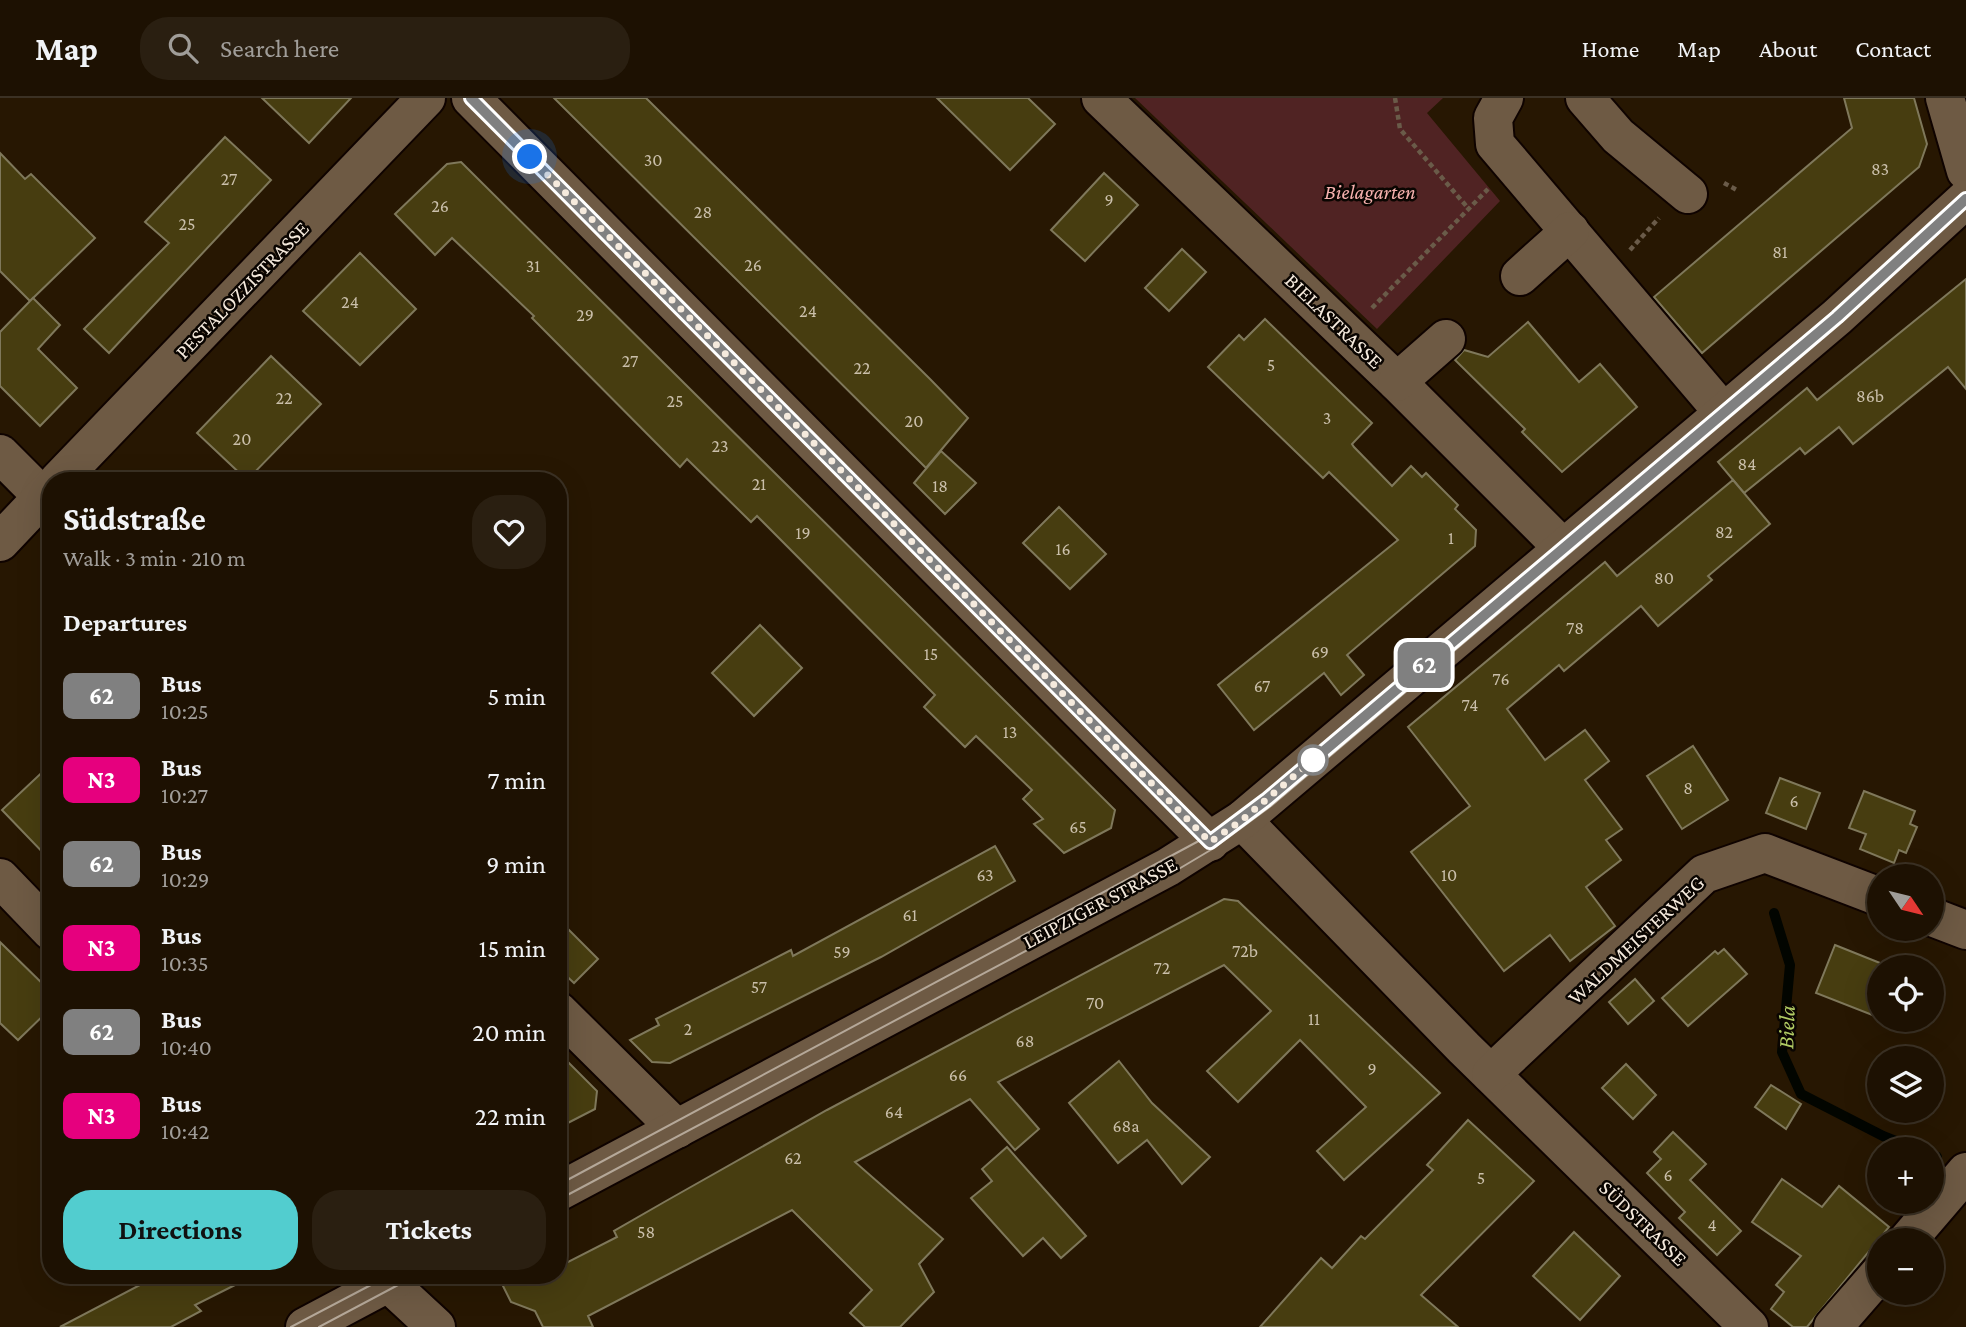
<!DOCTYPE html>
<html lang="en">
<head>
<meta charset="utf-8">
<style>
  body { margin:0; font-family:"Crimson Pro",serif; background:#2a1f11; color:#f1f3f6; height:100vh; display:flex; flex-direction:column; font-size:26px; white-space:nowrap }
  * { box-sizing:border-box; margin:0 }
  p { font-size:23px; color:#a09d99 }
  .icon { flex:none; width:38px; height:38px; fill:none; stroke:currentColor; stroke-width:2; stroke-linecap:round; stroke-linejoin:round }
  .map { position:relative; flex:1; overflow:hidden }
  .sheet { position:absolute; left:42px; top:374px; width:525px; height:812px; display:flex; flex-direction:column; background:#1d1102; border-radius:28px; box-shadow:0 7px 28px #0002,0 0 0 2px #3b3124 }
  .sheet>* { flex:none }
  .badge { padding:0 14px; border-radius:10px; font-size:24px; line-height:46px }
  .needle { width:46px; rotate:125deg }
  .buttons { position:absolute; left:1867px; top:766px; display:grid; gap:14px }
  .buttons a { display:grid; place-items:center; width:77px; height:77px; border-radius:50%; background:#1d1102; box-shadow:0 7px 28px #0002,0 0 0 2px #3b3124; font-size:35px }
  .you { position:absolute; width:35px; height:35px; margin:-18px; border:5px solid #fff; border-radius:50%; background:#1a73e8; box-shadow:0 0 0 10px #1a73e833 }
  .map>.badge { position:absolute; translate:-50% -50%; box-shadow:0 0 0 4px #fff }
  h2 { padding:0 21px; font-size:26px; line-height:63px }
  .round { display:grid; place-items:center; flex:none; width:74px; height:74px; border-radius:28px; background:#2a1f11 }
  .overview { display:flex; align-items:center; justify-content:space-between; height:119px; padding:0 21px }
  h1 { font-size:33px; font-weight:700; line-height:52px }
  .action { display:flex; gap:14px; margin-top:auto; padding:14px 21px }
  .action a { flex:1; height:80px; border-radius:28px; background:#52cdcf; color:#111; font-size:28px; font-weight:700; line-height:80px; text-align:center }
  .action a+a { background:#2a1f11; color:#f1f3f6 }
  ul { padding:0; list-style:none }
  li { display:flex; align-items:center; gap:21px; height:84px; padding:0 21px }
  li div { flex:1 }
  li b { display:block; font-size:26px }
  li em { font-style:normal }
  li .badge { min-width:77px; font-weight:700; text-align:center }
  header { display:flex; align-items:center; gap:42px; box-sizing:border-box; height:98px; padding:0 35px; background:#1d1102; border-bottom:2px solid #3b3124 }
  header strong { font-size:33px }
  nav { display:flex; gap:38px; margin-inline-start:auto; font-size:24px }
  .search { width:490px; height:63px; background:#2a1f11; display:flex; align-items:center; gap:18px; box-sizing:border-box; padding:0 24px; border-radius:28px; color:#a09d99; font-size:26px }
  .map>svg:first-child { display:block }
</style>
</head>
<body>
<header>
<strong>Map</strong>
<div class="search"><svg class="icon" aria-label="search" viewBox="0 0 24 24"><circle cx="10" cy="10" r="6"/><path d="M15 15l6 6"/></svg>Search here</div>
<nav><a>Home</a><a>Map</a><a>About</a><a>Contact</a></nav>
</header>
<div class="map">
<svg width="1966" height="1229" viewBox="0 0 1966 1229">
  <rect width="100%" height="100%" fill="#271702"/>
  <path fill="#502323" d="M1135 0H1443L1427 15 1500 103 1377 231Z"/>
  <g fill="none" stroke-linecap="round" stroke-linejoin="round">
    <g stroke="#020500" stroke-width="10">
      <path d="M1774 815 1790 867 1782 954 1801 996 1883 1038 1918 1052"/>
      <path d="M1932 1057 1937 1059"/>
    </g>
  </g>
  <g fill="#473d10" stroke="#7f785b" stroke-width="2">
    <path d="M262 0H351L309 45Z"/>
    <path d="M554 0H646L930 281 968 320 926 370Z"/>
    <path d="M937 0H1028L1055 26 1010 72Z"/>
    <path d="M1844 0H1914L1927 46 1919 69 1702 255 1654 199 1852 30Z"/>
    <path d="M225 39 271 82 109 255 84 231 169 145 145 124Z"/>
    <path d="M0 55 25 81 31 76 95 140 30 203 0 173Z"/>
    <path d="M461 64 1115 712 1111 730 1064 755 1034 726 1043 721 1023 701 1032 692 976 638 965 649 924 609 935 597 757 418 751 424 687 361 680 369 532 220 534 218 452 140 435 157 395 116 447 66Z"/>
    <path d="M1104 75 1138 107 1085 163 1051 132Z"/>
    <path d="M1182 151 1206 174 1169 213 1145 190Z"/>
    <path d="M360 155 416 211 360 267 303 213Z"/>
    <path d="M1966 181V291L1948 269 1853 346 1839 329 1805 356 1800 350 1744 395 1718 364 1807 290 1817 302Z"/>
    <path d="M33 200 60 227 38 251 77 290 40 328 0 288V234Z"/>
    <path d="M1265 221 1372 325 1352 346 1354 349 1392 388 1411 368 1422 379 1426 375 1458 407 1455 411 1476 432 1475 448 1347 557 1364 577 1341 597 1324 575 1254 632 1218 587 1398 442 1329 374 1323 380 1208 269 1239 237 1244 242Z"/>
    <path d="M1528 224 1579 284 1600 266 1637 309 1562 374 1522 334 1525 331 1455 262 1464 252 1488 259Z"/>
    <path d="M271 258 321 306 247 382 197 335Z"/>
    <path d="M941 353 976 385 945 416 914 385Z"/>
    <path d="M1733 382 1770 426 1708 478 1712 482 1658 528 1641 508 1564 573 1559 567 1507 611 1545 662 1585 632 1609 663 1585 682 1622 731 1606 742 1621 762 1586 789 1615 828 1570 863 1550 837 1504 873 1411 754 1470 708 1408 629 1605 464 1617 478Z"/>
    <path d="M1059 409 1106 456 1070 491 1023 445Z"/>
    <path d="M760 527 802 570 754 618 712 575Z"/>
    <path d="M1693 648 1728 702 1682 731 1647 678Z"/>
    <path d="M51 666V763L2 712Z"/>
    <path d="M1780 680 1820 695 1806 731 1766 715Z"/>
    <path d="M1864 693 1915 713 1910 726 1917 729 1906 755 1899 752 1894 765 1860 751 1866 736 1849 730Z"/>
    <path d="M995 748 1015 783 881 859 670 965 652 964 630 942 659 927 656 921 791 852 793 858Z"/>
    <path d="M1224 801 1238 803 1440 995 1344 1082 1317 1053 1366 1009 1300 942 1238 1004 1207 973 1271 913 1224 867 998 984 1039 1031 1015 1052 970 1001 855 1064 943 1141 919 1166 934 1194 900 1229H865L850 1215 872 1192 792 1112 588 1218 593 1229H543L535 1213 511 1204 498 1178 528 1182 537 1178H558V1169L617 1139 614 1133 666 1103 827 1012Z"/>
    <path d="M558 821 598 861 574 885 558 870Z"/>
    <path d="M0 844 51 894V910L18 942 0 925Z"/>
    <path d="M1835 847 1880 865V920L1816 895Z"/>
    <path d="M1724 851 1747 876 1688 928 1662 900 1715 853 1718 856Z"/>
    <path d="M1635 881 1654 903 1628 926 1609 904Z"/>
    <path d="M558 954 597 993 595 1011 558 1030Z"/>
    <path d="M1119 963 1152 1005 1210 1059 1182 1086 1147 1042 1118 1065 1069 1005Z"/>
    <path d="M1626 966 1656 997 1633 1021 1602 990Z"/>
    <path d="M1771 987 1801 1006 1786 1031 1755 1009Z"/>
    <path d="M1468 1022 1534 1083 1421 1197 1458 1229H1260L1321 1160 1332 1170 1361 1138 1365 1141 1433 1072 1427 1067Z"/>
    <path d="M1673 1034 1706 1066 1690 1082 1741 1133 1717 1157 1679 1120 1685 1114 1647 1075 1661 1061 1654 1054Z"/>
    <path d="M1007 1049 1086 1138 1061 1160 1043 1140 1023 1158 971 1100 992 1083 982 1071Z"/>
    <path d="M1782 1081 1822 1109 1839 1088 1889 1129 1807 1229H1793L1771 1211 1784 1194 1776 1187 1801 1158 1752 1124Z"/>
    <path d="M1574 1134 1620 1178 1580 1222 1533 1178Z"/>
    <path d="M157 1178H253L195 1207 201 1213 171 1229H60Z"/>
  </g>
  <g fill="none" stroke-linecap="round" stroke-linejoin="round">
    <defs>
      <g id="minor">
        <path d="M471 0 1210 744"/>
        <path d="M1101 0 1397 284 1563 450"/>
        <path d="M1504 0 1493 20 1495 46 1723 314"/>
        <path d="M1585 0 1618 38 1688 96"/>
        <path d="M1945 0 1966 73"/>
        <path d="M1520 178 1570 133"/>
        <path d="M1397 284 1446 241"/>
        <path d="M0 356 51 407"/>
        <path d="M58 383 426 0"/>
        <path d="M0 444 51 390"/>
        <path d="M1242 722 1464 950 1749 1229"/>
        <path d="M0 780 51 833"/>
        <path d="M1932 819 1966 832"/>
        <path d="M558 913 677 1031"/>
        <path d="M1491 976 1704 776 1765 755 1880 799"/>
        <path d="M558 1094 1168 769 1242 722 1837 219 1966 101"/>
        <path d="M1907 1143 1966 1074"/>
        <path d="M381 1178 436 1229"/>
        <path d="M305 1229 401 1178"/>
        <path d="M1833 1229 1880 1175"/>
      </g>
    </defs>
    <use href="#minor" stroke="#0f0300" stroke-width="42"/>
    <g stroke="#6a5b49" stroke-width="4.5" stroke-dasharray="5 3.5" stroke-linecap="butt">
      <path d="M1395 0 1400 31 1468 110"/>
      <path d="M1724 85 1737 92"/>
      <path d="M1630 152 1659 120"/>
      <path d="M1372 210 1488 91"/>
    </g>
    <use href="#minor" stroke="#6e5a44" stroke-width="38"/>
    <g stroke="#b5a899" stroke-width="2">
      <path d="M558 1087 1208 738 1263 697 1881 173"/>
      <path d="M558 1102 1172 775 1214 750 1271 708 1841 225 1966 102"/>
      <path d="M291 1229 388 1178"/>
      <path d="M319 1229 415 1178"/>
    </g>
  </g>
  <g fill="none" stroke-linecap="round" stroke-linejoin="round">
    <defs>
      <path id="line" d="M471 0 1210 744 1266 702 1837 219 1966 101"/>
    </defs>
    <use href="#line" stroke="#fff" stroke-width="16"/>
    <use href="#line" stroke="#808080" stroke-width="10"/>
    <path stroke="#f5eadd" stroke-width="7" stroke-dasharray="0 12.6" d="M530 59 1210 744 1242 722 1313 662"/>
  </g>
  <circle fill="#fff" stroke="#808080" stroke-width="3.5" cx="1313" cy="662" r="14"/>
  <g text-anchor="middle" stroke-width="5" stroke-linejoin="round" paint-order="stroke">
    <g font-size="18" fill="#cabfaa">
      <text x="653" y="68">30</text>
      <text x="1880" y="77">83</text>
      <text x="229" y="87">27</text>
      <text x="1109" y="108">9</text>
      <text x="440" y="114">26</text>
      <text x="703" y="120">28</text>
      <text x="187" y="132">25</text>
      <text x="1780" y="160">81</text>
      <text x="753" y="173">26</text>
      <text x="533" y="174">31</text>
      <text x="350" y="210">24</text>
      <text x="808" y="219">24</text>
      <text x="585" y="223">29</text>
      <text x="630" y="269">27</text>
      <text x="1271" y="273">5</text>
      <text x="862" y="276">22</text>
      <text x="1870" y="304">86b</text>
      <text x="284" y="306">22</text>
      <text x="675" y="309">25</text>
      <text x="1327" y="326">3</text>
      <text x="914" y="329">20</text>
      <text x="242" y="347">20</text>
      <text x="720" y="354">23</text>
      <text x="1747" y="372">84</text>
      <text x="759" y="392">21</text>
      <text x="940" y="394">18</text>
      <text x="1724" y="440">82</text>
      <text x="803" y="441">19</text>
      <text x="1451" y="446">1</text>
      <text x="1063" y="457">16</text>
      <text x="1664" y="486">80</text>
      <text x="1575" y="536">78</text>
      <text x="1320" y="560">69</text>
      <text x="931" y="562">15</text>
      <text x="1501" y="587">76</text>
      <text x="1262" y="594">67</text>
      <text x="1470" y="613">74</text>
      <text x="1010" y="640">13</text>
      <text x="1688" y="696">8</text>
      <text x="1794" y="709">6</text>
      <text x="1078" y="735">65</text>
      <text x="985" y="783">63</text>
      <text x="1449" y="783">10</text>
      <text x="910" y="823">61</text>
      <text x="1245" y="859">72b</text>
      <text x="842" y="860">59</text>
      <text x="1162" y="876">72</text>
      <text x="759" y="895">57</text>
      <text x="1095" y="911">70</text>
      <text x="1314" y="927">11</text>
      <text x="688" y="937">2</text>
      <text x="1025" y="949">68</text>
      <text x="1372" y="977">9</text>
      <text x="958" y="983">66</text>
      <text x="894" y="1020">64</text>
      <text x="1126" y="1034">68a</text>
      <text x="793" y="1066">62</text>
      <text x="1668" y="1083">6</text>
      <text x="1481" y="1086">5</text>
      <text x="1712" y="1133">4</text>
      <text x="646" y="1140">58</text>
    </g>
    <g font-size="21" font-style="italic" fill="#f5b0ad" stroke="#0a0501">
      <text x="1370" y="101">Bielagarten</text>
    </g>
    <g font-size="21" fill="#f5eadd" stroke="#0a0501">
      <text transform="translate(242 192) rotate(-46)" y="7">PESTALOZZISTRASSE</text>
      <text transform="translate(1334 223) rotate(44)" y="7">BIELASTRASSE</text>
      <text transform="translate(1100 805) rotate(-28)" y="7">LEIPZIGER STRASSE</text>
      <text transform="translate(1636 842) rotate(-43)" y="7">WALDMEISTERWEG</text>
      <text transform="translate(1643 1125) rotate(44)" y="7">SÜDSTRASSE</text>
    </g>
    <g font-size="23" font-style="italic" fill="#b1cc64" stroke="#0a0501">
      <text transform="translate(1786 929) rotate(-88)" y="8">Biela</text>
    </g>
  </g>
</svg>
<div class="buttons">
<a><svg class="needle" viewBox="-14 -14 28 28"><path d="M0-13l5 13h-10z" fill="#e53935"/><path d="M0 13l5-13h-10z" fill="#a09d99"/></svg></a>
<a><svg class="icon" aria-label="locate" viewBox="0 0 24 24"><circle cx="12" cy="12" r="6"/><path d="M12 2v4M12 18v4M2 12h4M18 12h4"/></svg></a>
<a><svg class="icon" aria-label="layers" viewBox="0 0 24 24"><path d="M12 4l9 5-9 5-9-5zM3 14l9 5 9-5"/></svg></a>
<a>+</a>
<a>−</a>
</div>
<div class="you" style="left:530px;top:59px"></div>
<b class="badge" style="left:1424px;top:567px;background:#808080;color:#fff">62</b>
<section class="sheet">
<div class="overview"><div><h1>Südstraße</h1><p>Walk · 3 min · 210 m</p></div><a class="round"><svg class="icon" aria-label="heart" viewBox="0 0 24 24"><path d="M12 20l-8-8c-3-5 5-10 8-4 3-6 11-1 8 4z"/></svg></a></div>
<h2>Departures</h2>
<ul>
<li><span class="badge" style="background:#808080;color:#fff">62</span><div><b>Bus</b><p>10:25</p></div><em>5 min</em></li>
<li><span class="badge" style="background:#e6007e;color:#fff">N3</span><div><b>Bus</b><p>10:27</p></div><em>7 min</em></li>
<li><span class="badge" style="background:#808080;color:#fff">62</span><div><b>Bus</b><p>10:29</p></div><em>9 min</em></li>
<li><span class="badge" style="background:#e6007e;color:#fff">N3</span><div><b>Bus</b><p>10:35</p></div><em>15 min</em></li>
<li><span class="badge" style="background:#808080;color:#fff">62</span><div><b>Bus</b><p>10:40</p></div><em>20 min</em></li>
<li><span class="badge" style="background:#e6007e;color:#fff">N3</span><div><b>Bus</b><p>10:42</p></div><em>22 min</em></li>
</ul>
<div class="action"><a>Directions</a><a>Tickets</a></div>
</section>
</div>
</body>
</html>
